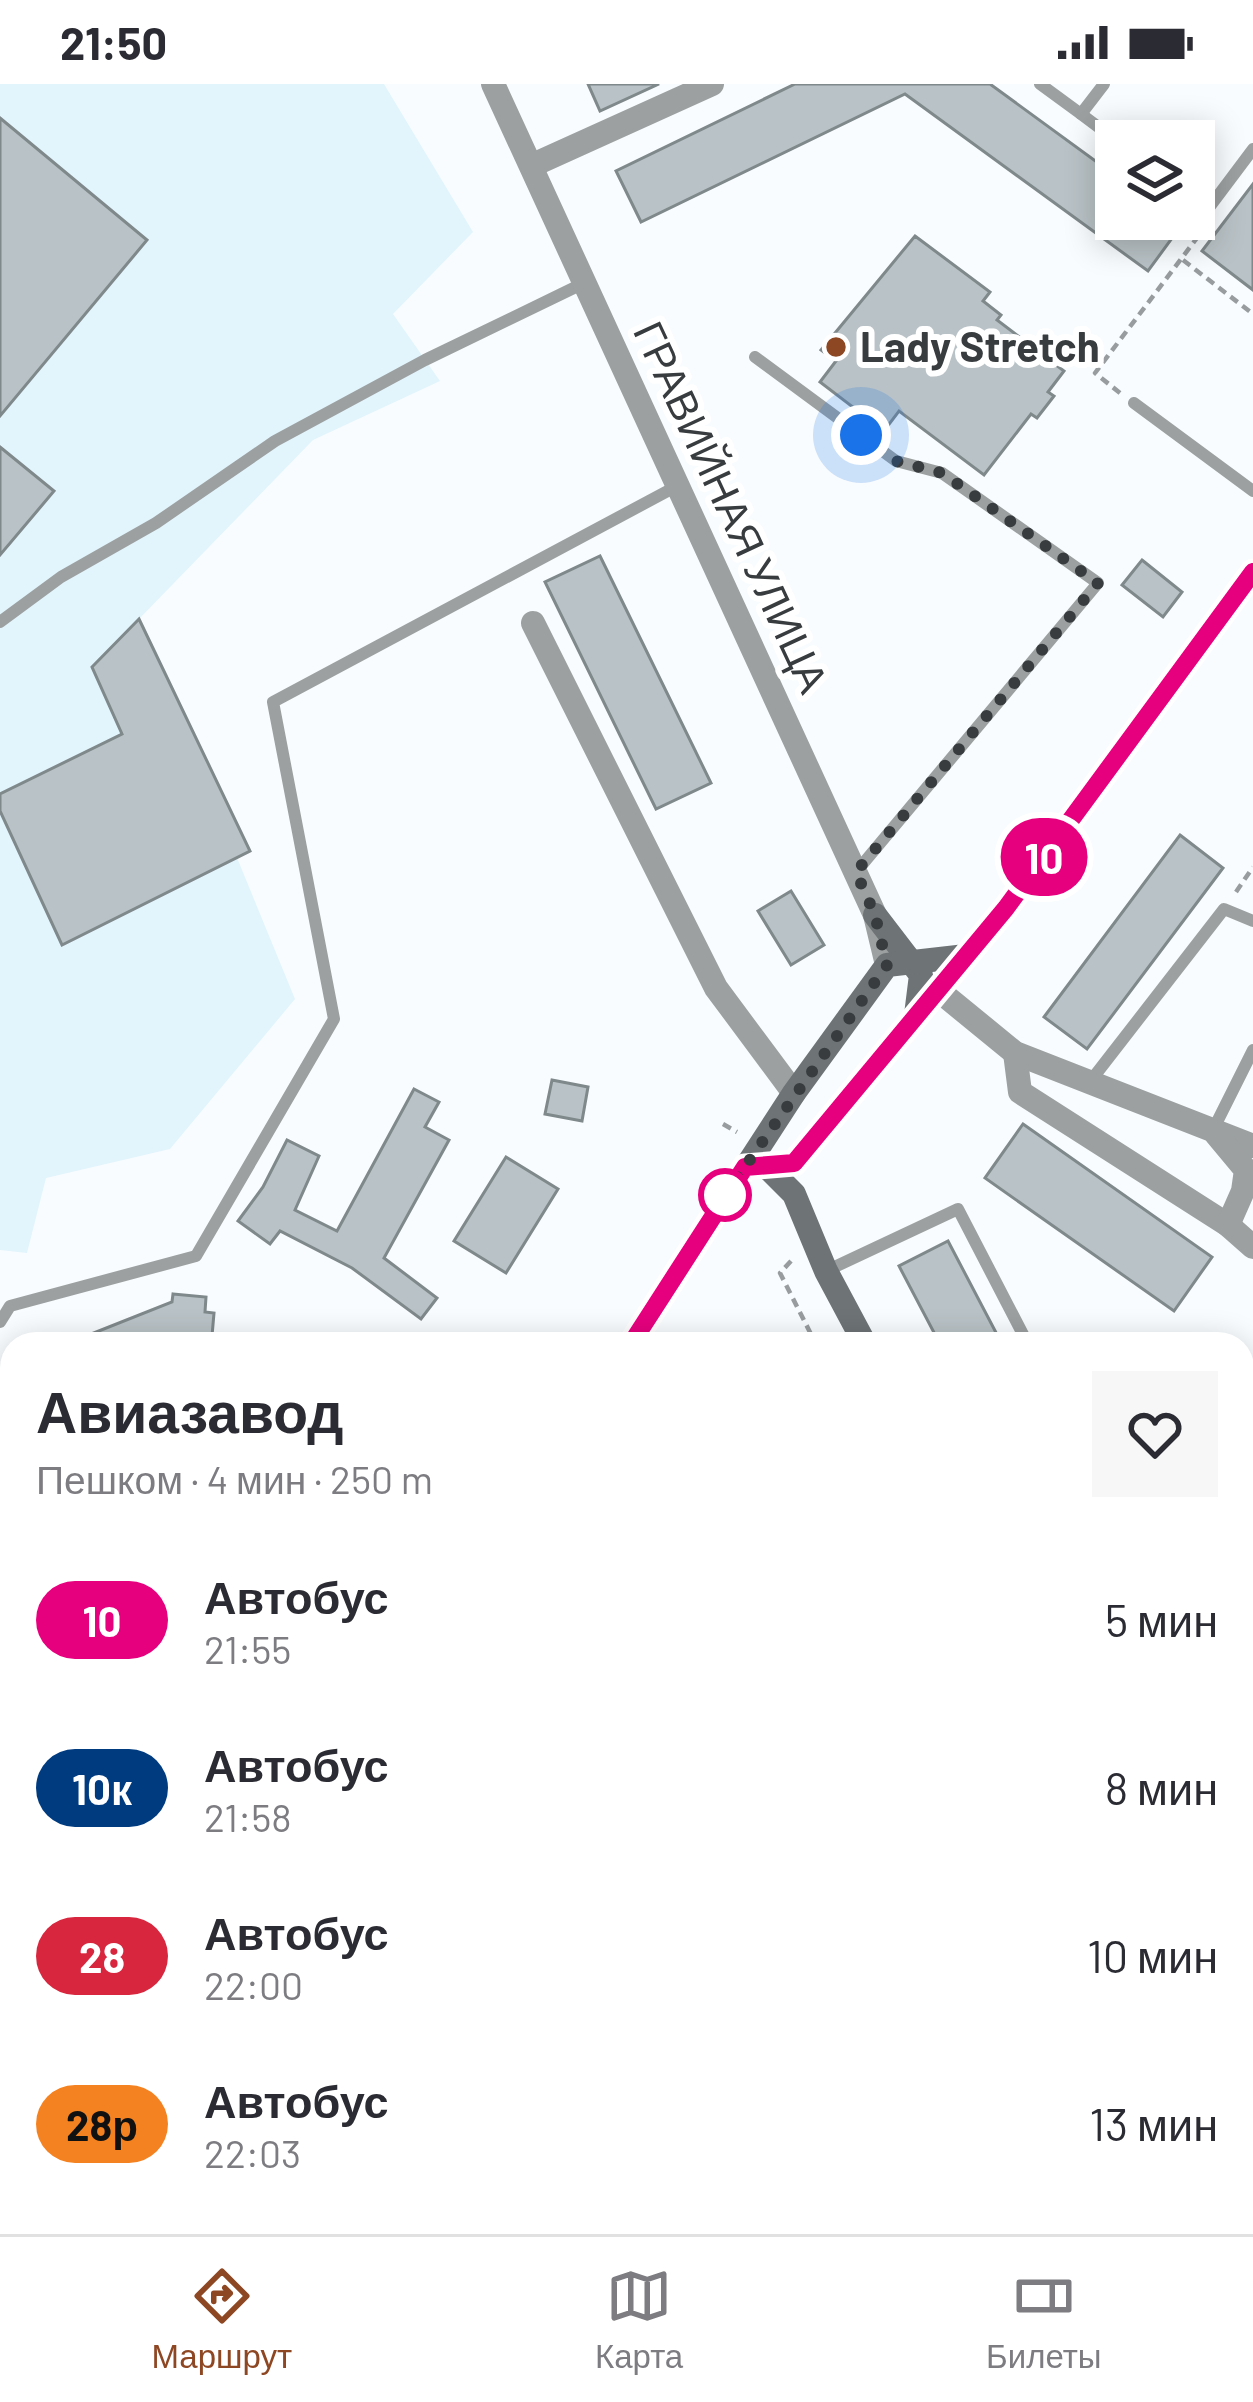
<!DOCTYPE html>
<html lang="ru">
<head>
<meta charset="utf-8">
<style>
  body { margin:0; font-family:Barlow,sans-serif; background:#f7f7f7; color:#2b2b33; height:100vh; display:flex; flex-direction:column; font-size:45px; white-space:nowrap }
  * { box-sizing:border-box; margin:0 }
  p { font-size:39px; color:#7c7c81 }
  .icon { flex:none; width:66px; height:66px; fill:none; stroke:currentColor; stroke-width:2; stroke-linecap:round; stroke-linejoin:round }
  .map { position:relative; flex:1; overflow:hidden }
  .sheet { position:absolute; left:0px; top:1248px; width:1254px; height:903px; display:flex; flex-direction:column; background:#fff; border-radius:36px 36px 0 0; box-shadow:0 6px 30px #0003 }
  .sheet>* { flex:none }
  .badge { padding:0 24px; border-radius:39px; font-size:42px; line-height:78px }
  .fabs { position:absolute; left:1095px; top:36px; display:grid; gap:24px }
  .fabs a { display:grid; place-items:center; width:120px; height:120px; border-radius:0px; background:#fff; box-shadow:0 6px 30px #0003; font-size:60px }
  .you { position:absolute; width:60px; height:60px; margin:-30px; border:9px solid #fff; border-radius:50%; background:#1a73e8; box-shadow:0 0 0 18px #1a73e833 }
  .map>.badge { position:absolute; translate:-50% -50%; box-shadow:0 0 0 6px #fff }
  .round { display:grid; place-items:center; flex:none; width:126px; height:126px; border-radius:0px; background:#f7f7f7 }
  .headline { display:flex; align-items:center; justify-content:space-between; height:204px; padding:0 36px }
  h1 { font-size:57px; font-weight:600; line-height:90px }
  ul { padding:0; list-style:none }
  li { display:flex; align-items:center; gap:36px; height:168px; padding:0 36px }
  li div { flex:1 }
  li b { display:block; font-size:45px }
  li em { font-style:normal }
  li .badge { min-width:132px; font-weight:700; text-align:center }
  .status { display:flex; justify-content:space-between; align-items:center; height:84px; padding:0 60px; background:#fff; direction:ltr }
  .status svg { height:33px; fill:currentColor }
  .tab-bar { display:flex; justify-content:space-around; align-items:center; height:168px; border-top:3px solid #e1e1e2; background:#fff; font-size:33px; color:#7c7c81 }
  .tab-bar a { display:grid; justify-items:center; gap:6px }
  .tab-bar .active { color:#8e4723 }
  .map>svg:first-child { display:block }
</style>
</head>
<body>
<div class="status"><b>21:50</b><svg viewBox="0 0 49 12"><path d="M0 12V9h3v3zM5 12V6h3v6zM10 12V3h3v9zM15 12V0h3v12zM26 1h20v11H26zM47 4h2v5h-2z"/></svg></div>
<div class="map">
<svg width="1253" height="2150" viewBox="0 0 1253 2150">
  <rect width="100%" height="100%" fill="#f8fcfe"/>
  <g fill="#e2f4fc">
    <path d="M0 0H384L473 148 393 230 440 297 313 356 139 535 295 915 170 1065 46 1094 27 1169 0 1166Z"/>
    <path d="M1253 1430V1960L1252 1961 1242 1939V1435Z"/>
    <path d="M318 2139H833L838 2150H312Z"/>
  </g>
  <g fill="#b9c2c6" stroke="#7f888b" stroke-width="3">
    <path d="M588 0H659L600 27Z"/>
    <path d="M795 0H990L1116 92V135H1186L1148 187 905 10 641 138 616 87Z"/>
    <path d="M0 34 147 156 0 332Z"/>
    <path d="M1253 100V206L1202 167Z"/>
    <path d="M915 152 990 208 983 217 1001 231 997 236 1064 287 1048 308 1054 312 1037 334 1031 330 984 391 899 327 884 347 820 298 836 277 821 266Z"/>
    <path d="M0 363 54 407 0 471Z"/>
    <path d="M600 472 711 699 656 725 545 498Z"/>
    <path d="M1142 476 1182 508 1163 533 1122 501Z"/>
    <path d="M139 535 250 767 62 861 0 727V710L122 650 92 583Z"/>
    <path d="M1180 751 1223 784 1087 965 1044 933Z"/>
    <path d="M791 807 824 861 791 881 758 827Z"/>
    <path d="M552 996 588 1003 582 1037 545 1030Z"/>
    <path d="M414 1005 439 1018 425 1043 449 1056 384 1174 437 1214 421 1235 352 1184 280 1147 270 1160 238 1137 263 1103 287 1056 319 1072 295 1126 337 1147Z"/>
    <path d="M1023 1040 1212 1173 1174 1227 985 1094Z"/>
    <path d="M506 1073 558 1105 506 1189 454 1157Z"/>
    <path d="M948 1157 1002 1260H940L899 1182Z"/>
    <path d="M173 1210 206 1213 205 1228 214 1229 212 1252 149 1251 152 1260H66L172 1218Z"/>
  </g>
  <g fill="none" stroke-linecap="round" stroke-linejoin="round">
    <g stroke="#989c9e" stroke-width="4.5" stroke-dasharray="9 6" stroke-linecap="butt">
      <path d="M1183 176 1253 230"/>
      <path d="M1120 309 1095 289 1206 142"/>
      <path d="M1236 808 1253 783"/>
      <path d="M723 1040 737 1048"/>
      <path d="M791 1177 780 1189 816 1260"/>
      <path d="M1242 2114 1253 2137"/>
    </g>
    <g stroke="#9ca0a1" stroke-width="12">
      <path d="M1040 0 1081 30 1104 0"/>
      <path d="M1081 30 1117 57"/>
      <path d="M1194 114 1208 125 1253 65"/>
      <path d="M755 273 896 377 942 389 1098 499 856 788"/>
      <path d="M1134 319 1253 407"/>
      <path d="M0 538 61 493 156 439 275 357 425 276 584 199"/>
      <path d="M1089 999 1224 825 1253 837"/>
      <path d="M1213 1046 1253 966"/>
      <path d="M826 1187 958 1125 1028 1260"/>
      <path d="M0 1238 10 1222 196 1172 334 935 273 618 677 402"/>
      <path d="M1242 1791 1253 1809"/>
      <path d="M396 2139 401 2150"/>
      <path d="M700 2139 705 2150"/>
      <path d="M140 2150 147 2139"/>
      <path d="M280 2150 287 2139"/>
      <path d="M1006 2150 1029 2139"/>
    </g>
    <g stroke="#9ca0a1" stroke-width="24">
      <path d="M493 0 875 831 887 881"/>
      <path d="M533 81 712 0"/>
      <path d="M533 539 716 904 794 1009"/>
      <path d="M938 906 1015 969 1253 1062"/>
      <path d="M1015 969 1020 1008 1228 1141 1253 1163"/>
      <path d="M1216 1050 1246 1086 1243 1107 1228 1141"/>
      <path d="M1242 1300 1253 1294"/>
      <path d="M883 2139 888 2150"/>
    </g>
    <g stroke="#6e7476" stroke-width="24">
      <path d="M875 831 921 891 916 931"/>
      <path d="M759 1075 794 1110 826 1187 865 1260"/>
      <path d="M745 1083 794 1080 1006 824 1253 488"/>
      <path d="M631 1260 794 1009 887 881 966 872"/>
      <path d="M1242 2024 1253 2047"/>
      <path d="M59 2150 66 2139"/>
    </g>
  </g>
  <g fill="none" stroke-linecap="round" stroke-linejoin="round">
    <defs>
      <path id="line" d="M631 1260 745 1083 794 1079 1006 824 1253 488"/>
    </defs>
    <use href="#line" stroke="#fff" stroke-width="27"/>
    <use href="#line" stroke="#e6007e" stroke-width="18"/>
    <path stroke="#383c3e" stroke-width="12" stroke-dasharray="0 21.6" d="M725 1111 887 881 875 831 856 788 1098 499 942 389 896 377 861 351"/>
  </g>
  <circle fill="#8e4723" stroke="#fff" stroke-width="4.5" cx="836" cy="263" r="12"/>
  <circle fill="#fff" stroke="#e6007e" stroke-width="6" cx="725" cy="1111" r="24"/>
  <g text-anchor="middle" stroke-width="12" stroke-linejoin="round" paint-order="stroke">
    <g font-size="42" font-weight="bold" fill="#383c3e" stroke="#fff" text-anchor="start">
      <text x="860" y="278">Lady Stretch</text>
    </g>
    <g font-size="42" fill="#383c3e" stroke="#fff">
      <text transform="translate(731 423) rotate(65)" y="15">ГРАВИЙНАЯ УЛИЦА</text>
    </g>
  </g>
</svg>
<div class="fabs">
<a><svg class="icon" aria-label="layers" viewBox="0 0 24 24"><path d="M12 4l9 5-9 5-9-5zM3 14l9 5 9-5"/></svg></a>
</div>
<div class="you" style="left:861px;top:351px"></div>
<b class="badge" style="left:1044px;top:773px;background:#e6007e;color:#fff">10</b>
<section class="sheet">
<div class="headline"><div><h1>Авиазавод</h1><p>Пешком · 4 мин · 250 m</p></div><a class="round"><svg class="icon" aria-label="heart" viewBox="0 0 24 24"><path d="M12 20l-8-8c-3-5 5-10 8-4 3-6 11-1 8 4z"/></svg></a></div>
<ul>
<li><span class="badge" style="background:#e6007e;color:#fff">10</span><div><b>Автобус</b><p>21:55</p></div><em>5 мин</em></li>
<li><span class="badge" style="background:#003b80;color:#fff">10к</span><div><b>Автобус</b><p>21:58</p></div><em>8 мин</em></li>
<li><span class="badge" style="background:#d7263d;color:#fff">28</span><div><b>Автобус</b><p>22:00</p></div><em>10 мин</em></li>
<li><span class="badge" style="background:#f58220;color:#111">28р</span><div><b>Автобус</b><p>22:03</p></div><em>13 мин</em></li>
</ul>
</section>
</div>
<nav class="tab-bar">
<a class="active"><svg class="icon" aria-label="directions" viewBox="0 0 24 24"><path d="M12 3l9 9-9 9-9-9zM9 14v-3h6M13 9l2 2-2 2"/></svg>Маршрут</a>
<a><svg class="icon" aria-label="map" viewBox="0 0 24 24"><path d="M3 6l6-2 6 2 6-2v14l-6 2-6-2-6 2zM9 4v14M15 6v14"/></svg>Карта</a>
<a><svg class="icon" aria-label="tickets" viewBox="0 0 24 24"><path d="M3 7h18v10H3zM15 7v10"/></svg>Билеты</a>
</nav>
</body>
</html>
